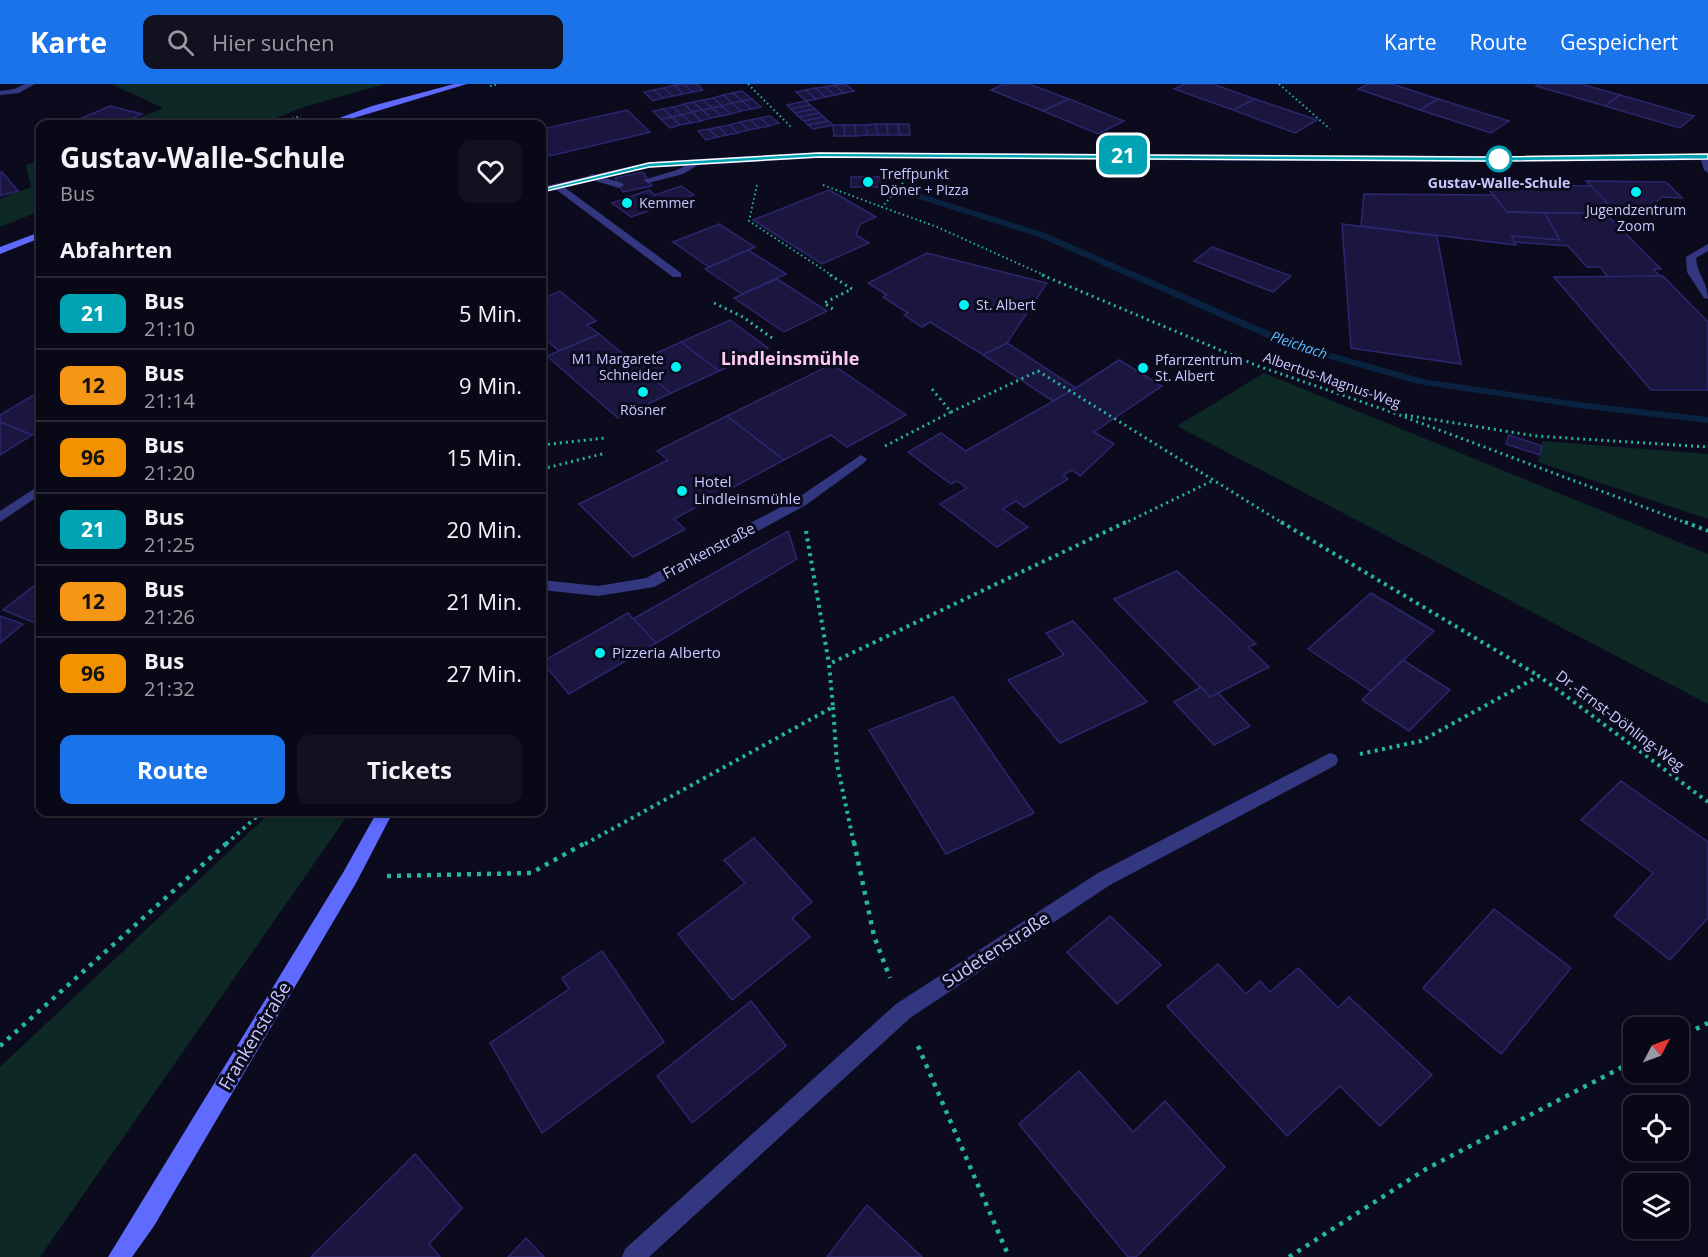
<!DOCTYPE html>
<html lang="de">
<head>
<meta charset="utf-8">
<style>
  body { margin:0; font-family:"Open Sans",sans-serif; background:#12111f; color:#f1f3f6; height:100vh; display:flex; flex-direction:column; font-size:22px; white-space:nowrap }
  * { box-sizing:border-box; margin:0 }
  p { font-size:20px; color:#999aa1 }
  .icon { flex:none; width:33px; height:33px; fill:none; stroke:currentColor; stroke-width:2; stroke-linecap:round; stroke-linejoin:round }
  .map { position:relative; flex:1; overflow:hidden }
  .side { position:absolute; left:36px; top:36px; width:510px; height:696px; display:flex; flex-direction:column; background:#090816; border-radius:12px; box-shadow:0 3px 9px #0003,0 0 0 2px #292935 }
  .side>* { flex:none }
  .badge { padding:0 12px; border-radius:9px; font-size:21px; line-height:39px }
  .needle { width:39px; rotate:49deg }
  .fabs { position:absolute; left:1623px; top:933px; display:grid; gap:12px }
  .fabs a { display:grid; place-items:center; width:66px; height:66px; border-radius:12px; background:#090816; box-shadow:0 3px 9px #0003,0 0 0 2px #292935; font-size:30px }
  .map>.badge { position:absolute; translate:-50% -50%; box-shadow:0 0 0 3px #fff }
  h2 { padding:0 24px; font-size:22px; line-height:54px }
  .round { display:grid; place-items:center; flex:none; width:63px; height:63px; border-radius:12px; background:#12111f }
  .headline { display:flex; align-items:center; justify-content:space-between; height:102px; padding:0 24px }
  h1 { font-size:28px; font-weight:700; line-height:45px }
  .button { display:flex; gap:12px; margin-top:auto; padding:12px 24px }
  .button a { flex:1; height:69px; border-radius:12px; background:#1a73e8; color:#fff; font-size:24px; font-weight:700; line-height:69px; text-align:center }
  .button a+a { background:#12111f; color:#f1f3f6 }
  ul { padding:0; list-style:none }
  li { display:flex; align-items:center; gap:18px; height:72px; padding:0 24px; border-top:2px solid #292935 }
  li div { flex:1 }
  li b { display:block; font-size:22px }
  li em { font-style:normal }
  li .badge { min-width:66px; font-weight:700; text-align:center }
  header { display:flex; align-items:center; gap:36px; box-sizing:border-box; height:84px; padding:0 30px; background:#1a73e8; color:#fff }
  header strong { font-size:28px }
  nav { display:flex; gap:33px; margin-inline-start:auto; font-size:21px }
  .search { width:420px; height:54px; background:#12111f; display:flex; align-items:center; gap:15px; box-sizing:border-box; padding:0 21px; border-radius:12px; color:#999aa1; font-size:22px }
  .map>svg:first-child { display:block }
</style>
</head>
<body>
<header>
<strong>Karte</strong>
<div class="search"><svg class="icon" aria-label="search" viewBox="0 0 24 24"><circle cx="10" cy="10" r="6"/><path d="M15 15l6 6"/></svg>Hier suchen</div>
<nav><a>Karte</a><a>Route</a><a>Gespeichert</a></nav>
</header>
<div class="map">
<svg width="1708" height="1173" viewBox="0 0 1708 1173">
  <rect width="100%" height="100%" fill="#0c0b1e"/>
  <g fill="#0d2825">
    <path d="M111 0H385L304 23 260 40H124L163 24Z"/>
    <path d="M40 75V127L0 143V115L31 103 26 81Z"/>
    <path d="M1264 289 1708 470V620L1177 342Z"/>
    <path d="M1543 357 1708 370V435L1538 378Z"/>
    <path d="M271 728H350L40 1173H0V983Z"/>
  </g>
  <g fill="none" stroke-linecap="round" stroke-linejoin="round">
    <path fill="#082240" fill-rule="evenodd" d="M909 108H915L1045 149 1296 259 1423 295 1579 318 1708 333V339L1579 324 1418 300 1288 263 1039 153 909 112Z"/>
  </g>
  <g fill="#1a1640" stroke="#2d266e" stroke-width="1.5">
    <path d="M684 0 693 8 683 10 674 1Z"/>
    <path d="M684 0H697L703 6 693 8Z"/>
    <path d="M845 0 854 7 844 9 834 1Z"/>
    <path d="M1004 0H1029L1069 15 1043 27 991 6Z"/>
    <path d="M1185 0H1213L1255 15 1233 26 1174 5Z"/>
    <path d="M1368 0H1392L1438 15 1420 26 1358 5Z"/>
    <path d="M1539 0H1581L1620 11 1605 22 1536 2Z"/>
    <path d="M674 1 683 10 673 12 664 4Z"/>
    <path d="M834 1 844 9 835 11 825 3Z"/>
    <path d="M825 3 835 11 825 13 815 4Z"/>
    <path d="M664 4 673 12 663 14 654 6Z"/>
    <path d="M815 4 825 13 816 15 806 6Z"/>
    <path d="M654 6 663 14 653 17 644 8Z"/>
    <path d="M806 6 816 15 806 17 796 8Z"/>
    <path d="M742 7 752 15 742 17 733 9Z"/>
    <path d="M733 9 742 17 732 19 723 11Z"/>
    <path d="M723 11 732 19 722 22 713 14Z"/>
    <path d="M1620 11 1694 32 1680 44 1605 22Z"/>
    <path d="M713 14 722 22 712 24 703 16Z"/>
    <path d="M752 15 761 23 751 25 742 17Z"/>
    <path d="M1069 15 1124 37 1098 50 1043 27Z"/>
    <path d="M1255 15 1317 36 1295 49 1233 26Z"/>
    <path d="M1438 15 1509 37 1491 49 1420 26Z"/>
    <path d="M703 16 712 24 702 26 693 18Z"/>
    <path d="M742 17 751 25 741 27 732 19Z"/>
    <path d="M806 17 810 21 791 25 787 21Z"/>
    <path d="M693 18 702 26 692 28 684 20Z"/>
    <path d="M732 19 741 27 731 30 722 22Z"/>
    <path d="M684 20 692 28 682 31 673 23Z"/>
    <path d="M810 21 815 25 795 29 791 25Z"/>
    <path d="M110 22 142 30 123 39 68 40Z"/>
    <path d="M722 22 731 30 721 32 712 24Z"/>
    <path d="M673 23 682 31 672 33 663 25Z"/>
    <path d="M712 24 721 32 711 34 702 26Z"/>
    <path d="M663 25 672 33 661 35 653 27Z"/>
    <path d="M815 25 819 29 799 33 795 29Z"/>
    <path d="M627 26 650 48 550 72 542 62V45Z"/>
    <path d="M702 26 711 34 701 37 692 28Z"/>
    <path d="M692 28 701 37 691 39 682 31Z"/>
    <path d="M819 29 824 33 804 37 799 33Z"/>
    <path d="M682 31 691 39 680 41 672 33Z"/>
    <path d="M770 32 779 39 769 42 760 34Z"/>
    <path d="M672 33 680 41 670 44 661 35Z"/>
    <path d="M824 33 828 37 808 41 804 37Z"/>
    <path d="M760 34 769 42 759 44 750 36Z"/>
    <path d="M750 36 759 44 748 46 740 38Z"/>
    <path d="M828 37 833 41 813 45 808 41Z"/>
    <path d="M740 38 748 46 738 49 729 41Z"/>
    <path d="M876 40 878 51H867L866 41Z"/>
    <path d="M876 40H887L888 51H878Z"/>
    <path d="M887 40H898L900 51H888Z"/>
    <path d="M898 40H909L910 51H900Z"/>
    <path d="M729 41 738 49 727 51 719 43Z"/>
    <path d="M833 41H844L845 52H834Z"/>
    <path d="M844 41H855L856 52H845Z"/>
    <path d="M855 41H866L867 51 856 52Z"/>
    <path d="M719 43 727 51 717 53 709 45Z"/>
    <path d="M709 45 717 53 706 56 698 47Z"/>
    <path d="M0 88H2L18 107 0 112Z"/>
    <path d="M643 88 652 102 623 108 615 94Z"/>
    <rect x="851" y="93" width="34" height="10"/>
    <path d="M1586 97 1666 98 1682 114 1662 113 1649 125H1637L1633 129H1617Z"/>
    <path d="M1485 101 1591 102 1617 129 1507 128Z"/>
    <path d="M681 102 694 111 631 133 612 119 649 106 655 111Z"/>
    <path d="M829 106 876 133 860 140 856 151 869 159 822 180 753 136Z"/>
    <path d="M1364 110 1493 111 1507 128 1545 129 1560 156 1512 152 1516 161 1361 142Z"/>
    <path d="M1545 129H1605L1661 185H1653L1661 193H1608L1600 183H1587L1568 162 1514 158 1512 152 1560 156Z"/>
    <path d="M719 140 755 163 709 183 673 158Z"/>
    <path d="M1342 140 1437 152 1461 280 1351 264Z"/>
    <path d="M1212 163 1291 192 1273 208 1194 177Z"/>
    <path d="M748 166 786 190 742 210 705 185Z"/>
    <path d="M927 169 1047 199 1007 259 983 271 930 238 922 243 904 231 908 229 883 213 887 211 868 199Z"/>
    <path d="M1663 192 1708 238V306H1651L1554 193Z"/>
    <path d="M777 195 827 227 784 248 734 214Z"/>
    <path d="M560 207 596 237 587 241 599 250 559 267 542 252V215Z"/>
    <path d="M730 236 768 264 719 287 681 258Z"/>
    <path d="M599 250 634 279 671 309 618 334 547 272Z"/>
    <path d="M681 258 719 287 671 309 634 279Z"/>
    <path d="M1007 259 1076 304 1053 317 983 271Z"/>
    <path d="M1119 276 1162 302 1094 348 1114 360 1080 392 1072 386 1063 391 1068 395 1024 423 1016 417 1003 425 1028 443 997 463 940 420 967 404 957 397 951 400 908 368 941 349 966 367 1076 304Z"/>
    <path d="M832 280 906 331 847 363 831 351 784 376 727 332Z"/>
    <path d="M40 307V346L32 351 0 338V331Z"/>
    <path d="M727 332 784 376 674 435 685 445 633 473 579 420 668 376 657 367Z"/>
    <path d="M0 338 32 351 0 371Z"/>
    <path d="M1509 351 1542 362 1540 371 1506 360Z"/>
    <path d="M788 447 797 475 656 559 633 535Z"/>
    <path d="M1177 487 1256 560 1248 563 1269 583 1210 613 1114 515Z"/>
    <path d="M40 497V541L3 526Z"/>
    <path d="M1371 509 1434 547 1371 607 1308 565Z"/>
    <path d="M628 529 656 559 569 610 542 578Z"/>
    <path d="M0 532 23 540 0 559Z"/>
    <path d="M1073 537 1147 618 1060 659 1008 596 1064 571 1046 549Z"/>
    <path d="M1403 576 1450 606 1409 647 1362 616Z"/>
    <path d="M1201 603 1210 613 1218 609 1250 642 1214 661 1174 618Z"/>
    <path d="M953 613 1034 729 946 770 869 646Z"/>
    <path d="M1621 697 1708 758V834L1670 876 1614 832 1653 789 1581 736Z"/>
    <path d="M754 754 812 818 792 834 810 853 732 916 678 850 745 799 724 776Z"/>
    <path d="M1494 825 1571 884 1501 970 1423 904Z"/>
    <path d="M1110 832 1161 881 1117 920 1067 868Z"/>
    <path d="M602 867 664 958 542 1049 490 959 569 905 562 894Z"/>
    <path d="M1218 880 1246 910 1260 897 1270 908 1298 884 1338 924 1349 913 1432 991 1380 1042 1340 1002 1287 1052 1167 922Z"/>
    <path d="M751 917 786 962 692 1039 657 992Z"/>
    <path d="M1079 987 1133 1048 1165 1017 1225 1083 1136 1173H1128L1019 1040Z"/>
    <path d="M415 1070 462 1124 429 1160 440 1173H311Z"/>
    <path d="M867 1121 922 1173H827Z"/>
    <path d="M526 1154 544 1173H508Z"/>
  </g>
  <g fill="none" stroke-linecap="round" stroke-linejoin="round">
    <g stroke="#26b59e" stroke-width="2" stroke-dasharray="1.5 3" stroke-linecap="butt">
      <path d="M748 0 792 44"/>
      <path d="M1279 0 1330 45"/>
      <path d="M490 2 499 0"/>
      <path d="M275 40 301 32"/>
      <path d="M903 99 882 123 937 143 1046 192"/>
      <path d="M757 101 749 137 833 192"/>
      <path d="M823 101 882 123"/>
    </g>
    <g stroke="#26b59e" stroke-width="3" stroke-dasharray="2 4" stroke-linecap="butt">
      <path d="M830 191 852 205 824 219 834 226"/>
      <path d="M1042 191 1258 282 1394 329 1689 440"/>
      <path d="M714 219 743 233 772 254"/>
      <path d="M951 328 1038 287 1284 440"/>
      <path d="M1405 331 1536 352 1708 363"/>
      <path d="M542 361 605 354"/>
      <path d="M885 362 951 328 932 305"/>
      <path d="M542 385 606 369"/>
      <path d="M1123 440 1212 397"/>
    </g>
    <g stroke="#26b59e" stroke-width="4" stroke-dasharray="3 4.5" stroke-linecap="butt">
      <path d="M1281 438 1539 592"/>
      <path d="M1685 438 1708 447"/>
      <path d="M806 447 829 580"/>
      <path d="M833 623 837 680 854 760"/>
      <path d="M1360 670 1421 657 1539 592 1708 718"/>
      <path d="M226 760 262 728"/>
      <path d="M585 760 833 623 829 580 1126 438"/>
    </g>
    <g stroke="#26b59e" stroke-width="4.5" stroke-dasharray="4 6" stroke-linecap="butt">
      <path d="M854 758 874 852 890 894"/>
      <path d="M387 792 531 789 587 758"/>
      <path d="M1678 954 1708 939"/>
      <path d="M0 962 228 758"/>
      <path d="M918 962 1009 1173"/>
      <path d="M1289 1173 1426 1085 1634 977"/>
    </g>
    <g fill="#333780" fill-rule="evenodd">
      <path d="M25 0H35L19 9 0 11V7L14 5Z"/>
      <path d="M1704 70 1708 72V89L1704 86 1700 73Z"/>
      <path d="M698 75 705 77 683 90 648 99 643 96 677 86Z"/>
      <path d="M592 90 622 99 624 101 619 104 589 95 587 93Z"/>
      <path d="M554 100H560L681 189V193H673L554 104Z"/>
      <path d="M1708 160V167L1696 174C1697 190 1708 199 1708 215L1704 214 1687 188 1686 173Z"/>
      <path d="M861 371 867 375 865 378 806 421 654 503 598 512 542 506V496L598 502 646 494 796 415Z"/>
    </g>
    <g fill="#333780" fill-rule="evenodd">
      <path d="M819 68 1485 72 1708 70V76L1485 78 819 74 649 84 542 109V103L649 78Z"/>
      <path d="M40 401V411L0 438V427Z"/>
      <path d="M1330 669 1336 671 1338 676 1336 681 1110 801 910 934 649 1173H622L625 1165 896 920 1098 789Z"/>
    </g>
    <g fill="#5f6aff" fill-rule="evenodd">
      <path d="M454 0H467L334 40H323L372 22Z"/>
      <path d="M40 148V154L0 170V163Z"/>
      <path d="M377 728H393L356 799 154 1142 132 1173H108L344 787Z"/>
    </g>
  </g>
  <path fill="#00a3b4" stroke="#fff" stroke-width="1.5" d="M819 69 1485 73 1708 70V75L1485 77 819 73 649 83 542 108 538 106 649 79Z"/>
  <circle fill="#fff" stroke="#00a3b4" stroke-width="3" cx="1499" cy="75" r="12"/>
  <g fill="#00f2f3" stroke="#0c0b1e" stroke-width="2">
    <circle cx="868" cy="98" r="6"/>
    <circle cx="1636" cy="108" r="6"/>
    <circle cx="627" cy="119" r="6"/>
    <circle cx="964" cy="221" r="6"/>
    <circle cx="676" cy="283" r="6"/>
    <circle cx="1143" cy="284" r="6"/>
    <circle cx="643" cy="308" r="6"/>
    <circle cx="682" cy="407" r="6"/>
    <circle cx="600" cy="569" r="6"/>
  </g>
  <g text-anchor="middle" stroke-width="6" stroke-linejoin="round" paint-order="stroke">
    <g font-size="14" fill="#c9c8ff" stroke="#0c0b1e" text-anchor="start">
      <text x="880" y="95">Treffpunkt<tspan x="880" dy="16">Döner + Pizza</tspan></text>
      <text x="639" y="124">Kemmer</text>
      <text x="1636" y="131" text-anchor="middle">Jugendzentrum<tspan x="1636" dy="16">Zoom</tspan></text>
      <text x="976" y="226">St. Albert</text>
      <text x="664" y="280" text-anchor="end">M1 Margarete<tspan x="664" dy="16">Schneider</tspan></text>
      <text x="1155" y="281">Pfarrzentrum<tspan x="1155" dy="16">St. Albert</tspan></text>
      <text x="643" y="331" text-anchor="middle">Rösner</text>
    </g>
    <g font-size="14" font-weight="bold" fill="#c9c8ff" stroke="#0c0b1e">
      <text x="1499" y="104">Gustav-Walle-Schule</text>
    </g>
    <g font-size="14" font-style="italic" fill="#56c1ff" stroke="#0c0b1e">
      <text transform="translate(1299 261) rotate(19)" y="5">Pleichach</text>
    </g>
    <g font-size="14" fill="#c9c8ff" stroke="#0c0b1e">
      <text transform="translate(1332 296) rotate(19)" y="5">Albertus-Magnus-Weg</text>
    </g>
    <g font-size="15" fill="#c9c8ff" stroke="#0c0b1e" text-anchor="start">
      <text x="694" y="403">Hotel<tspan x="694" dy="17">Lindleinsmühle</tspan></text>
      <text x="612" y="574">Pizzeria Alberto</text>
    </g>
    <g font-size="15" fill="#c9c8ff" stroke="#0c0b1e">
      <text transform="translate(709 467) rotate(-28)" y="5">Frankenstraße</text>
      <text transform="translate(1620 637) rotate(37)" y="5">Dr.-Ernst-Döhling-Weg</text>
    </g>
    <g font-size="18" font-weight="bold" fill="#ffcaf1" stroke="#0c0b1e">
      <text x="790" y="281">Lindleinsmühle</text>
    </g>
    <g font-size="18" fill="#c9c8ff" stroke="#0c0b1e">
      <text transform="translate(996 866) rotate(-33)" y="6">Sudetenstraße</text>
      <text transform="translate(255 952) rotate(-59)" y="6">Frankenstraße</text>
    </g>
  </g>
</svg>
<div class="fabs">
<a><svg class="needle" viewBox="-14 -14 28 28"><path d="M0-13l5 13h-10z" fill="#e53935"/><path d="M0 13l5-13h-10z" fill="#999aa1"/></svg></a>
<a><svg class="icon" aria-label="locate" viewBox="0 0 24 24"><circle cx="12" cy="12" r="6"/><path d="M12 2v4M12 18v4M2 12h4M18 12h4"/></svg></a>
<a><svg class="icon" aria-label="layers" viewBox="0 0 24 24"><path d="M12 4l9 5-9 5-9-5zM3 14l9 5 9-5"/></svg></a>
</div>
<b class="badge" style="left:1123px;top:71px;background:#00a3b4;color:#fff">21</b>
<section class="side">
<div class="headline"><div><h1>Gustav-Walle-Schule</h1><p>Bus</p></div><a class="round"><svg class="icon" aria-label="heart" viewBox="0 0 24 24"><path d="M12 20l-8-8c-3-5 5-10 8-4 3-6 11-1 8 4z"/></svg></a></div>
<h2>Abfahrten</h2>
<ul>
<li><span class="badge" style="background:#00a3b4;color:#fff">21</span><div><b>Bus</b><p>21:10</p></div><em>5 Min.</em></li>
<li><span class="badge" style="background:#f69615;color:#111">12</span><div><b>Bus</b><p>21:14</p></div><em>9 Min.</em></li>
<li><span class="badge" style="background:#f39200;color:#111">96</span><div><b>Bus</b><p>21:20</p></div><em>15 Min.</em></li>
<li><span class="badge" style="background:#00a3b4;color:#fff">21</span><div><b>Bus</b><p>21:25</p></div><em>20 Min.</em></li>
<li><span class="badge" style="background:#f69615;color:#111">12</span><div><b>Bus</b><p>21:26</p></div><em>21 Min.</em></li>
<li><span class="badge" style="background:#f39200;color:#111">96</span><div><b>Bus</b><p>21:32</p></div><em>27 Min.</em></li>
</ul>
<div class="button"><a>Route</a><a>Tickets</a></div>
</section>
</div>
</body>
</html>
